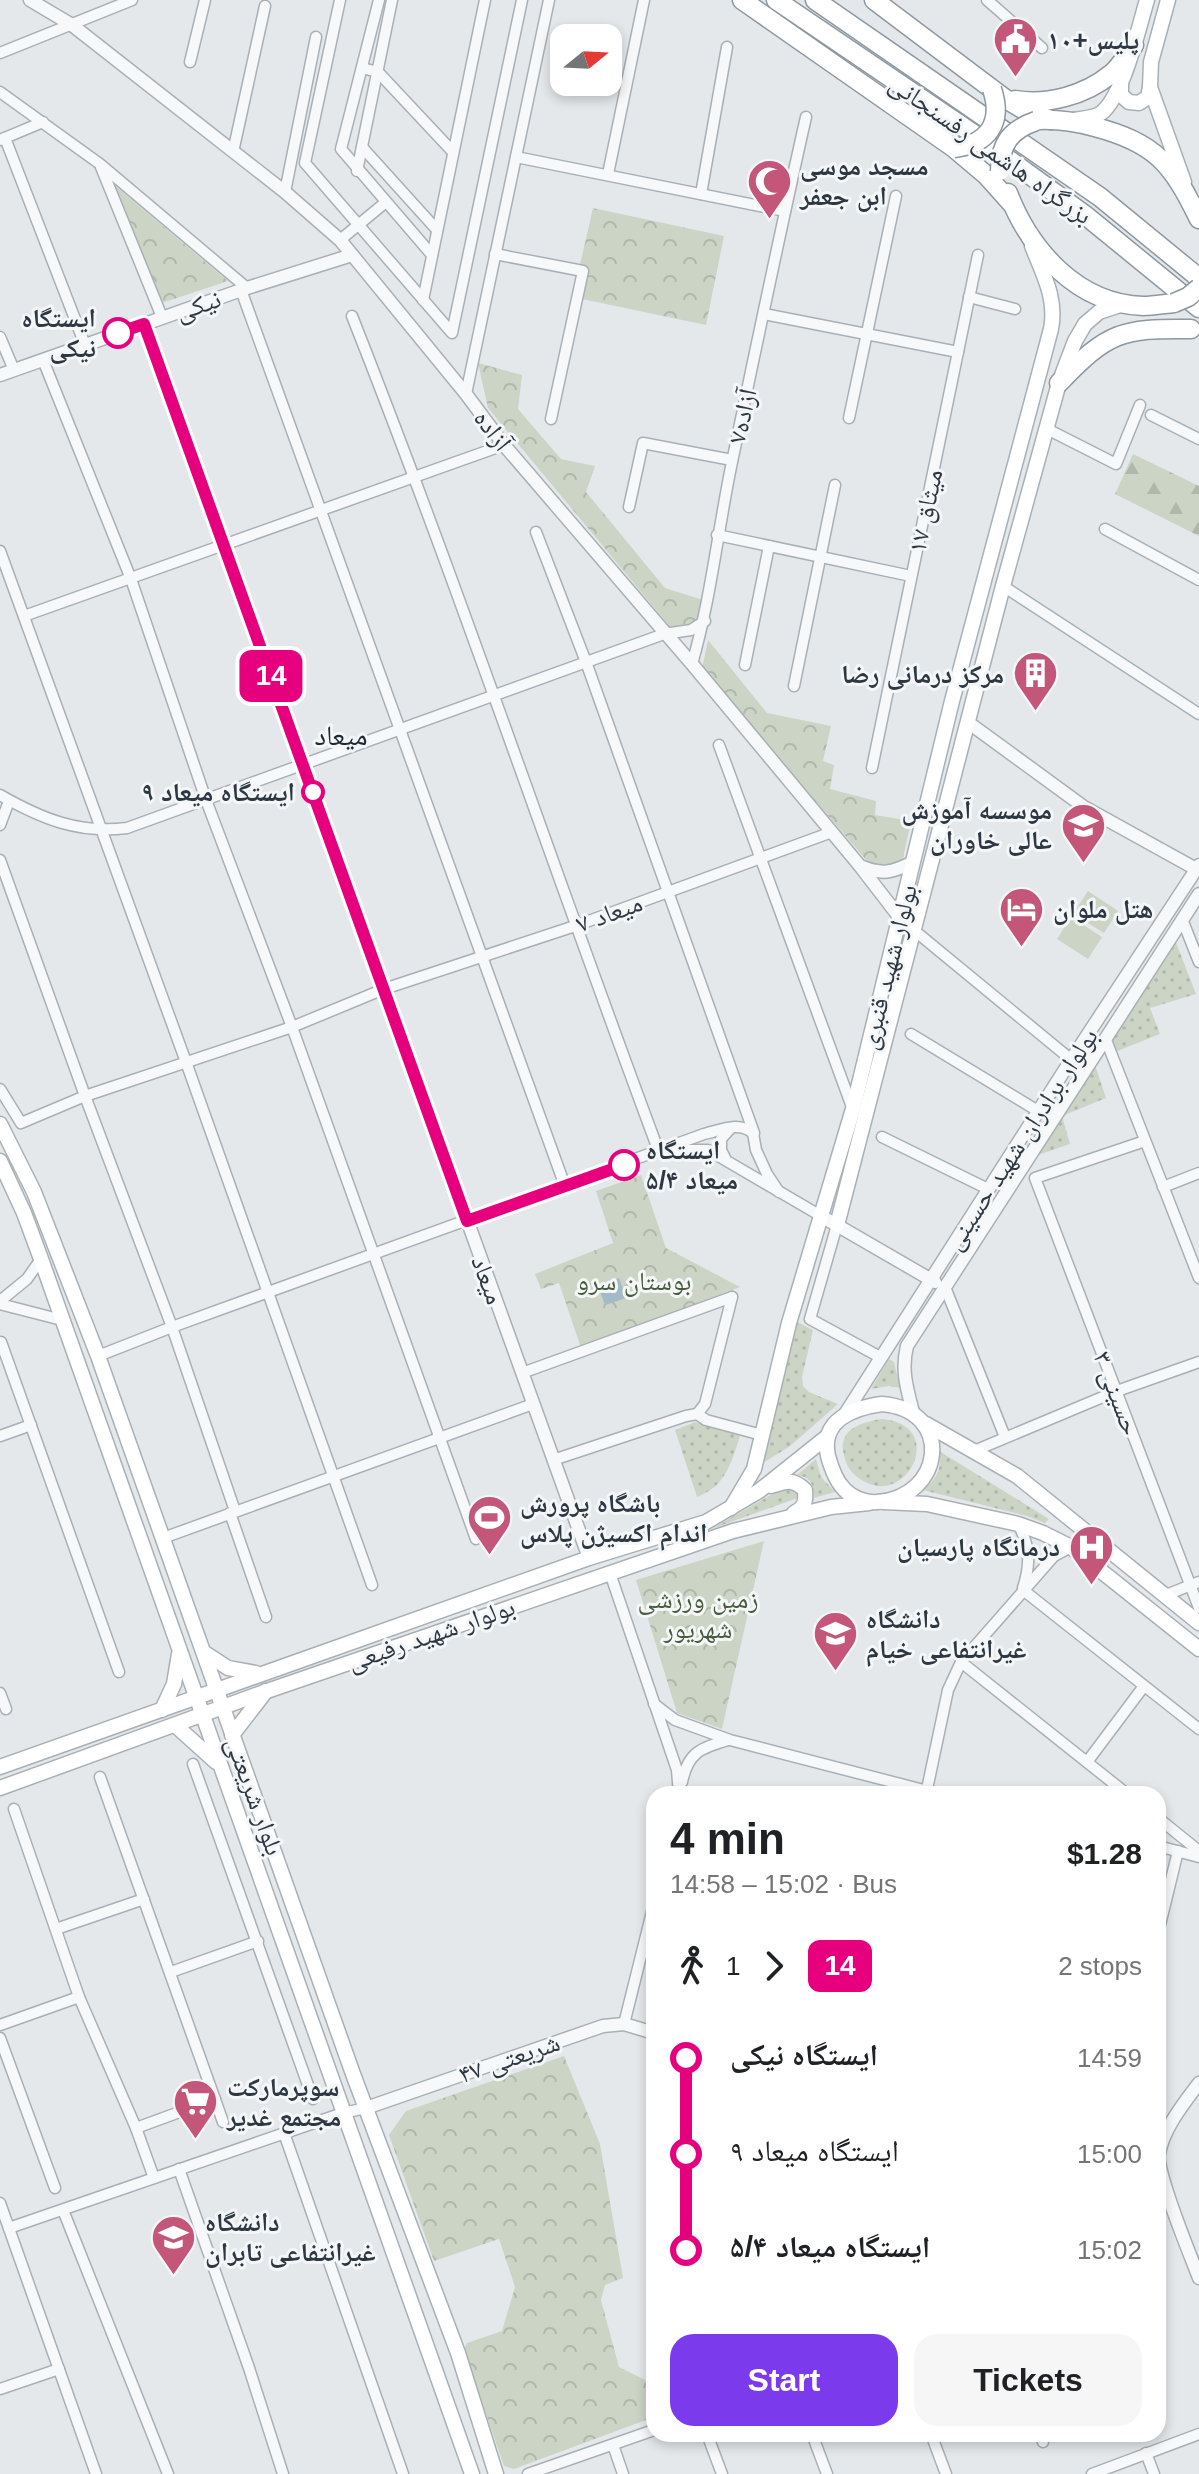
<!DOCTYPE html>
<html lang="en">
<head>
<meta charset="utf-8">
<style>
  body { margin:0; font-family:Arial,"Noto Naskh Arabic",sans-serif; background:#f6f6f6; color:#202124; height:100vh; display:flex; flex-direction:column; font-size:30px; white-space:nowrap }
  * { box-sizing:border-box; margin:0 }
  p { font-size:26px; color:#757577 }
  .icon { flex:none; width:44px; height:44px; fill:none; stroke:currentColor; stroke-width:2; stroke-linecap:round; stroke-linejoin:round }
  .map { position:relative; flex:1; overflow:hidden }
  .drawer { position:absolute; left:646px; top:1786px; width:520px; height:656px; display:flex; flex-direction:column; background:#fff; border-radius:24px; box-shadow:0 4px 12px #0003 }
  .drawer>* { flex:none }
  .badge { padding:0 16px; border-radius:12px; font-size:28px; line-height:52px }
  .needle { width:52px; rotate:72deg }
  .buttons { position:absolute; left:550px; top:24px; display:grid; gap:16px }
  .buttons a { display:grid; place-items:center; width:72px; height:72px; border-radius:16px; background:#fff; box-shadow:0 4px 12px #0003; font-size:40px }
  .map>.badge { position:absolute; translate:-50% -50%; box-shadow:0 0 0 4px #fff }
  .legs { display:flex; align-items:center; gap:12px; height:88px; padding:0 24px; font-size:26px }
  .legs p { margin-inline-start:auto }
  .headline { display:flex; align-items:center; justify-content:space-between; height:136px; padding:0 24px }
  h1 { font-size:44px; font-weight:600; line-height:60px }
  .action { display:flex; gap:16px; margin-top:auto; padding:16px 24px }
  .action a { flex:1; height:92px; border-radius:24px; background:#7c3aed; color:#fff; font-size:32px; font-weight:600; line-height:92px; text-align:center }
  .action a+a { background:#f6f6f6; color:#202124 }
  ul { padding:0 24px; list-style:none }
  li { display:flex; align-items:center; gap:28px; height:96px; font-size:30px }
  li i { display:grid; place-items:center; width:12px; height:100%; margin:0 10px; background:currentColor }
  li i::after { content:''; width:20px; height:20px; margin:-10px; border:6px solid; border-radius:50%; background:#fff }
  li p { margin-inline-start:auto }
  li:first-child i { background:linear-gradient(#0000 50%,currentColor 0) }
  li:last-child i { background:linear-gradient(currentColor 50%,#0000 0) }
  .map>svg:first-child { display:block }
</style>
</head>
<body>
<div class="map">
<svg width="1199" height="2474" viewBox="0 0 1199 2474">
  <defs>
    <pattern id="grass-dots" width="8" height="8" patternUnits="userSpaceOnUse" patternTransform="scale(2)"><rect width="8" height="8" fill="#ccd4c6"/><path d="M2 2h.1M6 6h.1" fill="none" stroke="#b0b7ab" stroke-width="1.8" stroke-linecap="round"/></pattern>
    <pattern id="forest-firs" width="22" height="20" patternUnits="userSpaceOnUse" patternTransform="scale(2)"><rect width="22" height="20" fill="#ccd4c6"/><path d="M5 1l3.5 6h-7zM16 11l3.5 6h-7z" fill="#b0b7ab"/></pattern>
    <pattern id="park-crowns" width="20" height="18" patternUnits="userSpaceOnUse" patternTransform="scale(2)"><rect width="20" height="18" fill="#ccd4c6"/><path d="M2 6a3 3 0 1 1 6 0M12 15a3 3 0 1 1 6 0" fill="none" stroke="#b0b7ab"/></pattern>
  </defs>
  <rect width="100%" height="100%" fill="#e4e8eb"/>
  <g fill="url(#grass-dots)">
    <path d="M1175 940 1196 994 1150 1008 1160 1034 1115 1052 1111 1041Z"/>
    <path d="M1095 1065 1106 1098 1062 1116 1070 1144 1035 1156Z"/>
    <path d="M796 1321 813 1330 802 1377 803 1386 809 1392 838 1404 789 1447 761 1464Z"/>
    <path d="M889 1359 894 1362 900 1388 889 1386 871 1389Z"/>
    <path d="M882 1419C951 1425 904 1516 856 1476 849 1470 846 1464 844 1455 837 1429 862 1422 882 1419Z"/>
    <path d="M695 1422 740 1436C731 1463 726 1486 697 1497L675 1430Z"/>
    <path d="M939 1451 1049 1519 1045 1523 1027 1516 923 1490C937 1478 942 1470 939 1451Z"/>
    <path d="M816 1459 821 1477 835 1492 814 1498C814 1485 811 1477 797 1475Z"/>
    <path d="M790 1484 797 1486 799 1496 795 1499 711 1529Z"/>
  </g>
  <path fill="url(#forest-firs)" d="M1133 454 1199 486V536L1115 494Z"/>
  <g fill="url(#park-crowns)">
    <path d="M113 184 228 281 162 303Z"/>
    <path d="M593 208 724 236 706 325 582 299 589 267 580 265Z"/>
    <path d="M478 363 522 375 518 409 561 459 595 466 586 492 665 588 703 600 697 623 686 628H671L488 408Z"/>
    <path d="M708 640 767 713 831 726 823 761 834 765 830 789 876 801 875 815 911 821 902 863 874 869 702 669Z"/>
    <path d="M641 1175 666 1248 740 1287 581 1348 559 1283 541 1289 535 1274 613 1243 596 1191Z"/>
    <path d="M764 1541 722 1729 677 1713 636 1580Z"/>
    <path d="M564 2056 600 2144 623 2278 605 2285 601 2300 619 2367 645 2380 654 2407V2417L514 2469 504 2466 464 2350 467 2343 502 2331 515 2287 499 2239 434 2261 389 2135 406 2111Z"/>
  </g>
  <g fill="#ccd4c6">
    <path d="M1088 891 1118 911 1104 933 1073 914Z"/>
    <path d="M1071 917 1102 937 1088 959 1057 939Z"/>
  </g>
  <path fill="#a3bac7" d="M619 1278 626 1298 605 1305 598 1286Z"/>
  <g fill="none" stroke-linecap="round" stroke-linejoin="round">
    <defs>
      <g id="minor">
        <path d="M340 0 305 163 452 333 522 0"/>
        <path d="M379 0 341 149 432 255"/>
        <path d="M987 0 1042 48"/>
        <path d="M0 53 132 0"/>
        <path d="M190 62 205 0"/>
        <path d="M362 68 378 72 453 152"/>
        <path d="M0 92 100 164 247 288"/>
        <path d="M5 138 85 345"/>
        <path d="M0 140 43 122"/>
        <path d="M362 147 437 230"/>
        <path d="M233 152 265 6"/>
        <path d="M516 157 785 211"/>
        <path d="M101 167 162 317"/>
        <path d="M357 171 392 0"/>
        <path d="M608 174 644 0"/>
        <path d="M285 192 316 37"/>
        <path d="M701 194 727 47"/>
        <path d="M340 240 386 202"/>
        <path d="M495 254 583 271 551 419"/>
        <path d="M241 290 565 1186"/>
        <path d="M969 297 1015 309"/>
        <path d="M423 300 485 0"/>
        <path d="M764 314 958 352"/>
        <path d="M352 316C461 592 555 874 659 1152"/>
        <path d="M0 337 14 370"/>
        <path d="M43 360 131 579 206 800 292 1027 476 1539"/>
        <path d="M466 394 549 0"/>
        <path d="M1151 415 1199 439"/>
        <path d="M849 418 896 196"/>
        <path d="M1047 429 1116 464 1140 405"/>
        <path d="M629 507 643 443 732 460"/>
        <path d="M1105 529 1199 580"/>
        <path d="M536 532 586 662 754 1133"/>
        <path d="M717 535 911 576"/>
        <path d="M0 551 186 1062 372 1585"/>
        <path d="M1003 586 1199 714"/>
        <path d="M24 616 504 445"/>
        <path d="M692 664C711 598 718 529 732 462 756 347 780 232 806 117"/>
        <path d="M745 665 769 546"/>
        <path d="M794 686 835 485"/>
        <path d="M719 745 852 1107"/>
        <path d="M872 768 978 255"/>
        <path d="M0 795C42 819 79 834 127 828L664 634 691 630 705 621"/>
        <path d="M0 825 9 801"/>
        <path d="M0 860 85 1096 172 1327 235 1511 230 1513 266 1617"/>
        <path d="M1182 919 1199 962"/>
        <path d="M915 931 1085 1071"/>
        <path d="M911 1034 1038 1111"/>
        <path d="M1106 1040 1199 1278"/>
        <path d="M0 1089 21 1123 85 1096 292 1027 384 989 575 926 832 832"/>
        <path d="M882 1137 988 1189"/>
        <path d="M1145 1141 1035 1178 1199 1608"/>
        <path d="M673 1150H708L821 1216"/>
        <path d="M725 1158 721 1150V1139L731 1128"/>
        <path d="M1163 1187 1199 1173"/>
        <path d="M837 1225 810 1319 880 1357"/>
        <path d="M945 1287 1005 1437"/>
        <path d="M0 1301 27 1279 41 1259"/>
        <path d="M0 1304 62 1320"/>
        <path d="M1 1342 119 1672"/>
        <path d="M98 1356 172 1327 704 1134C721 1130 739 1121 753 1133L756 1150 767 1174 779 1192"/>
        <path d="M522 1373 732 1297"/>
        <path d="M697 1414 705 1404 732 1297"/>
        <path d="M697 1414 706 1420 762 1435"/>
        <path d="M0 1436 31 1425"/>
        <path d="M974 1451 1117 1391 1199 1362"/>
        <path d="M553 1460 686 1416 697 1414"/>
        <path d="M1018 1524C1030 1546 1031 1563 1023 1588"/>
        <path d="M163 1538 533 1404"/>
        <path d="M610 1573 677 1770 679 1794"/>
        <path d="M1023 1590 1199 1729"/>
        <path d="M1166 1595 1199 1582"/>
        <path d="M961 1662 1127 1794"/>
        <path d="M0 1693 6 1709"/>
        <path d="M654 1704 675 1720 730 1740 939 1794"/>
        <path d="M1087 1762 1144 1686"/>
        <path d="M193 1764 313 2099"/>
        <path d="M100 1777 223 2122"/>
        <path d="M682 1782C688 1752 701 1748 728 1740"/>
        <path d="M926 1794 948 1690 961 1662 1054 1556 1071 1547"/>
        <path d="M14 1809 79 1997 136 2128 154 2178"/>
        <path d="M1158 1818 1199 1851"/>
        <path d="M1158 1846 1199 1857"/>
        <path d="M56 1929 144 1899"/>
        <path d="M1158 1933 1178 1851"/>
        <path d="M171 1972 258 1941"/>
        <path d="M624 2024 654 1904"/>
        <path d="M0 2025 79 1997"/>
        <path d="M0 2038 55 2188"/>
        <path d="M136 2128 215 2099"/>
        <path d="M284 2133 403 2474"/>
        <path d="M179 2169 249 2368 283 2474"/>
        <path d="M0 2203 96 2474"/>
        <path d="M63 2210 168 2474"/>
        <path d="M9 2228 343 2113 366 2108"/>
        <path d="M0 2389 59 2369"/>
        <path d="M707 2434 722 2474"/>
        <path d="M812 2434 827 2474"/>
        <path d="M931 2434 946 2474"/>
        <path d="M1040 2434 1043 2442"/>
        <path d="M613 2445 623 2474"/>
        <path d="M1146 2453 1154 2474"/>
        <path d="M528 2474 654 2430"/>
        <path d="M1092 2474 1199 2434"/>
      </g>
      <g id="tertiary">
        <path d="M30 0 72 25 285 192 340 240 466 394 504 445 692 664 860 866 900 918"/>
        <path d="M144 324 589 1558"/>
        <path d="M0 375 247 288 352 255"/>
        <path d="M969 723 1084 807 1196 869"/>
        <path d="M860 866C882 875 892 873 913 862"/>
        <path d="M821 1216 935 1282"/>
        <path d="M913 1412C907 1389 901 1370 907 1346L1199 894"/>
        <path d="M845 1414 1071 1060 1199 865"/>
        <path d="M1199 2083C1184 2103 1163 2129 1159 2154 1156 2173 1190 2254 1199 2278"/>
        <path d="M366 2108 603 2026 624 2024 654 2033"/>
      </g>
      <g id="secondary">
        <path d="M1168 0 1151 62 1150 87 1184 182"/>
        <path d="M1121 84V95L1129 102 1139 103 1148 97 1150 87"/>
        <path d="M1073 120C1080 119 1091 118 1098 115 1122 103 1139 26 1147 0"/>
        <path d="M0 1124 34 1192 98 1356 353 2074 458 2353 496 2474"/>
        <path d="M0 1161 24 1213 41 1259 472 2474"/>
        <path d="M837 1225 1003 586 1059 383 1075 341 1085 324 1099 312 1123 304"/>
        <path d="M882 1404C955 1410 944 1498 877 1502 866 1503 852 1498 844 1489 836 1481 831 1467 828 1456 820 1420 853 1408 882 1404Z"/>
        <path d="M926 1424 1017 1476 1199 1623"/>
        <path d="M771 1486C786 1481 793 1478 805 1490 806 1502 805 1507 794 1513"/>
        <path d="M883 1502 927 1504 1018 1524 1043 1533 1071 1547 1199 1649"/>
        <path d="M731 1508 754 1469 789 1323 853 1109 952 701 1051 329C1057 298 1043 274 1032 246"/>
        <path d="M205 1653 228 1668 256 1673"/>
        <path d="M162 1710 174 1684 179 1654"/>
        <path d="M175 1725 216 1762"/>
        <path d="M232 1735 266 1691"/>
        <path d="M0 1767 589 1558 706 1522 759 1491 828 1436"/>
        <path d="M0 1788 267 1691 733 1531 831 1507 869 1503"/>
      </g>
      <g id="trunk">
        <path d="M742 0 954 148 986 175 1012 204"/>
        <path d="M776 0 975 135 1085 215 1199 308"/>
        <path d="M815 0 1100 197 1199 278"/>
        <path d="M874 0 1004 98 1026 111 1051 120"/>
        <path d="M1015 100C1047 105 1084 96 1111 74 1120 67 1127 54 1134 45"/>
        <path d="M1039 120C1058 119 1076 122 1095 127 1156 143 1172 164 1199 219"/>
        <path d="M1008 193C1030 250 1077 304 1143 306 1153 306 1164 304 1174 303"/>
        <path d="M1059 383C1108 332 1121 328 1191 329"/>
      </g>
    </defs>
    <use href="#minor" stroke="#a9b0b5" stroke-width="13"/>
    <use href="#tertiary" stroke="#a9b0b5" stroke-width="15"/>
    <use href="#secondary" stroke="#a9b0b5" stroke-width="17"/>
    <use href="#trunk" stroke="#8d98a0" stroke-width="21"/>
    <use href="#minor" stroke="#f7f8f9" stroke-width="10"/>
    <use href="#tertiary" stroke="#f7f8f9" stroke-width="12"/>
    <use href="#secondary" stroke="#fff" stroke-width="14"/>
    <use href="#trunk" stroke="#fff" stroke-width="18"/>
    <defs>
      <g id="trunk-bridge">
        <path d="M954 148C989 144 1003 122 992 89"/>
        <path d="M1000 171C1000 144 1010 130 1036 121"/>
        <path d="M1174 303 1188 297 1199 288"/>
      </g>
    </defs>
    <use href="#trunk-bridge" stroke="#8d98a0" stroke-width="21" stroke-linecap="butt"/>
    <use href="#trunk-bridge" stroke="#fff" stroke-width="18"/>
  </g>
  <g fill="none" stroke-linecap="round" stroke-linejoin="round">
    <defs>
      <path id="line-1" d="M118 333 144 324 467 1221 624 1165"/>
    </defs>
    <use href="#line-1" stroke="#fff" stroke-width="18"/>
    <use href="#line-1" stroke="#e6007e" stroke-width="12"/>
  </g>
  <defs>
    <symbol id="civic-pin" viewBox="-11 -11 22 30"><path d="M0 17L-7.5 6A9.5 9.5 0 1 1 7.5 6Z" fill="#c35679" stroke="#f4f6f8"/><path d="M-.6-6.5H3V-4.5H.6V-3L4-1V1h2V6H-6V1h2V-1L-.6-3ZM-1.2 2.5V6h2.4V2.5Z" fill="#fff"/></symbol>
    <symbol id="mosque-pin" viewBox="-11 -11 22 30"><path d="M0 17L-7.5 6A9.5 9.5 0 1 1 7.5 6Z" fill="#c35679" stroke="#f4f6f8"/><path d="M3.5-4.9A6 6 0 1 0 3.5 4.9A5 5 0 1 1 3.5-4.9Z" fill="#fff"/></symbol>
    <symbol id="building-pin" viewBox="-11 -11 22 30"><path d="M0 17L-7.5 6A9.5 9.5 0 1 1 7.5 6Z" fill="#c35679" stroke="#f4f6f8"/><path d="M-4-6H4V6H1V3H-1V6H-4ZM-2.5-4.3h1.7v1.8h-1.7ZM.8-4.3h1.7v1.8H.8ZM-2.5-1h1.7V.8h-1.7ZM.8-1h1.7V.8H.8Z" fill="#fff"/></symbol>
    <symbol id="university-pin" viewBox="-11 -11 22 30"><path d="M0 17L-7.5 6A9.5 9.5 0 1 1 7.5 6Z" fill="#c35679" stroke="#f4f6f8"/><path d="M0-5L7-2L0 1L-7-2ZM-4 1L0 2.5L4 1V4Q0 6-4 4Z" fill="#fff"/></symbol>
    <symbol id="hotel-pin" viewBox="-11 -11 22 30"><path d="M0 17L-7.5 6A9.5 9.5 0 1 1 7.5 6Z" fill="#c35679" stroke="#f4f6f8"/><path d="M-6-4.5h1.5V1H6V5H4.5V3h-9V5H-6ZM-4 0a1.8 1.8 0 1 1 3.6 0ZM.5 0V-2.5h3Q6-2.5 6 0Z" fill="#fff"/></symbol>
    <symbol id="stadium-pin" viewBox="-11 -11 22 30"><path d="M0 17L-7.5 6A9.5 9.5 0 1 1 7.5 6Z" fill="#c35679" stroke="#f4f6f8"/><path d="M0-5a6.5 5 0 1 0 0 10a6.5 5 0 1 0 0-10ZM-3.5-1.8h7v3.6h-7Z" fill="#fff"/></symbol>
    <symbol id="hospital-pin" viewBox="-11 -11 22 30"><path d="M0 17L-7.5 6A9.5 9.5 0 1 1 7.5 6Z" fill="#c35679" stroke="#f4f6f8"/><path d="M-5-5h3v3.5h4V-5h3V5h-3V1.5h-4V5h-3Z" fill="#fff"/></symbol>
    <symbol id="supermarket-pin" viewBox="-11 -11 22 30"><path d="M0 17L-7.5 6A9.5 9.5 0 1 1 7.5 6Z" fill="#c35679" stroke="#f4f6f8"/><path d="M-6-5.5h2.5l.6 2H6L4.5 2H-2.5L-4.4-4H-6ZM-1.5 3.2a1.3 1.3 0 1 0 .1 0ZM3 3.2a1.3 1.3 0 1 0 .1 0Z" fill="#fff"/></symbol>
  </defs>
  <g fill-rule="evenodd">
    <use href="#civic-pin" x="990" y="14" width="51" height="69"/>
    <use href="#mosque-pin" x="744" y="156" width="51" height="69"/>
    <use href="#building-pin" x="1010" y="648" width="51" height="69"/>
    <use href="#university-pin" x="1058" y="800" width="51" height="69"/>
    <use href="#hotel-pin" x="996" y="884" width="51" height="69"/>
    <use href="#stadium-pin" x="464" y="1492" width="51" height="69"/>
    <use href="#hospital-pin" x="1066" y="1522" width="51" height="69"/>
    <use href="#university-pin" x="810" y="1608" width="51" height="69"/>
    <use href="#supermarket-pin" x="170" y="2076" width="51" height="69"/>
    <use href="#university-pin" x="148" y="2212" width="51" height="69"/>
  </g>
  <g fill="#fff" stroke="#e6007e" stroke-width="4">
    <circle cx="118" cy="333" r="14"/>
    <circle cx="313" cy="792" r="10"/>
    <circle cx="624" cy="1165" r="14"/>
  </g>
  <g text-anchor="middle" stroke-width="6" stroke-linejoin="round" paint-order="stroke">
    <g font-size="26" font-weight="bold" fill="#2d3842" stroke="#f4f6f8" text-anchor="start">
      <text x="1047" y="49">پلیس+۱۰</text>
      <text x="800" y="175">مسجد موسی<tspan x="800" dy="30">ابن جعفر</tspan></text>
      <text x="1004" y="683" text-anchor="end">مرکز درمانی رضا</text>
      <text x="1052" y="819" text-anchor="end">موسسه آموزش<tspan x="1052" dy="30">عالی خاوران</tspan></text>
      <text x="1053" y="918">هتل ملوان</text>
      <text x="520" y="1512">باشگاه پرورش<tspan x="520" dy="30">اندام اکسیژن پلاس</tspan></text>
      <text x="1060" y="1556" text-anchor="end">درمانگاه پارسیان</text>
      <text x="866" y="1628">دانشگاه<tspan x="866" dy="30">غیرانتفاعی خیام</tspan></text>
      <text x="227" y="2096">سوپرمارکت<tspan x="227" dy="30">مجتمع غدیر</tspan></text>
      <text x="205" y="2231">دانشگاه<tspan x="205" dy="30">غیرانتفاعی تابران</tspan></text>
    </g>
    <g font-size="26" fill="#2d3842" stroke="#f4f6f8">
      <text transform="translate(991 149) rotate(35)" y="9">بزرگراه هاشمی رفسنجانی</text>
      <text transform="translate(198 305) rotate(-19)" y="9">نیکی</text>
      <text transform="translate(742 416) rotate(-77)" y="9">آزاده۷</text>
      <text transform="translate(493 430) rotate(53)" y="9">آزاده</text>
      <text transform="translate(925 511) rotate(-78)" y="9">میثاق ۱۷</text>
      <text transform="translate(609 913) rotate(-20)" y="9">میعاد ۷</text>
      <text transform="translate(888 967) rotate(-76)" y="9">بولوار شهید قنبری</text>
      <text transform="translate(1021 1139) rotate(-57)" y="9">بولوار برادران شهید حسینی</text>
      <text transform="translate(488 1280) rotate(70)" y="9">میعاد</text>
      <text transform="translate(1117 1393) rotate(69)" y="9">حسینی ۳</text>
      <text transform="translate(431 1634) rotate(-19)" y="9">بولوار شهید رفیعی</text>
      <text transform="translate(255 1796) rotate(70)" y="9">بلوار شریعتی</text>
      <text transform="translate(509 2058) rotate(-19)" y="9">شریعتی ۴۷</text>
    </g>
    <g font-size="26" font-weight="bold" fill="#2d3842" stroke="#f4f6f8" text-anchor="end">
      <text x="96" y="327">ایستگاه<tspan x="96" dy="30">نیکی</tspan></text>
      <text x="295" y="801">ایستگاه میعاد ۹</text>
      <text x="646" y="1159" text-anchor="start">ایستگاه<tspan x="646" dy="30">میعاد ۵/۴</tspan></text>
    </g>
    <g font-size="26" fill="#475c3c" stroke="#f4f6f8">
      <text x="634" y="1290">بوستان سرو</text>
      <text x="698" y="1608">زمین ورزشی<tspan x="698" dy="30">شهریور</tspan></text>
    </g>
    <g font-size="28" fill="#1f2933" stroke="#f4f6f8">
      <text x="341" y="745">میعاد</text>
    </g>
  </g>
</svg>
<div class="buttons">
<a><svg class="needle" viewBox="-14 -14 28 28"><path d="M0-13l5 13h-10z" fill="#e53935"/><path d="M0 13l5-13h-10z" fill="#757577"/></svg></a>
</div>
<b class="badge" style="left:271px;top:676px;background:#e6007e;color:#fff">14</b>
<section class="drawer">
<div class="headline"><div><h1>4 min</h1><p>14:58 – 15:02 · Bus</p></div><b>$1.28</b></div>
<div class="legs"><svg class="icon" aria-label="walk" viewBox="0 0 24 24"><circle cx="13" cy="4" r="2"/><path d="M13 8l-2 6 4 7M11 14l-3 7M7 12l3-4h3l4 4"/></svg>1<svg class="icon" aria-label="forward" viewBox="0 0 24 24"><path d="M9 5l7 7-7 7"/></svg><b class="badge" style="background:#e6007e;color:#fff">14</b><p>2 stops</p></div>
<ul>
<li><i style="color:#e6007e"></i><b>ایستگاه نیکی</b><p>14:59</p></li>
<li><i style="color:#e6007e"></i><span>ایستگاه میعاد ۹</span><p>15:00</p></li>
<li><i style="color:#e6007e"></i><b>ایستگاه میعاد ۵/۴</b><p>15:02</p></li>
</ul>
<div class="action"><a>Start</a><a>Tickets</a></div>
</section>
</div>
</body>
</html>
